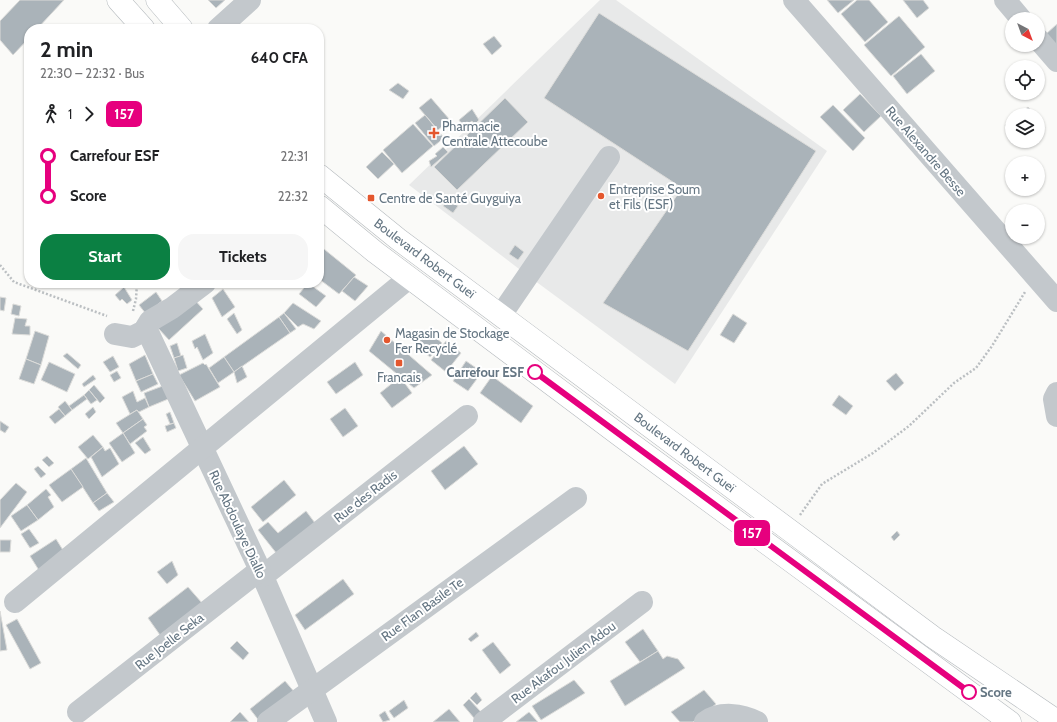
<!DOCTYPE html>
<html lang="en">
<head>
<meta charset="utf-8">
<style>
  body { margin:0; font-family:Cabin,sans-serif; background:#f6f6f6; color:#202124; height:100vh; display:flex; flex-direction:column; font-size:15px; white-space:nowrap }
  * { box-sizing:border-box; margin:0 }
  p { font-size:13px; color:#757577 }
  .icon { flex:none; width:22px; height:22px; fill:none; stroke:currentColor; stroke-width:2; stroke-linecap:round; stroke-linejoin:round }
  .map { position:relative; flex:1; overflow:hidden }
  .side { position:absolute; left:24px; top:24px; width:300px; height:264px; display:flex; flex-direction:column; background:#fff; border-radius:16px; box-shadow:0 1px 3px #0004 }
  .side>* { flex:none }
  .badge { padding:0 8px; border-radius:6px; font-size:14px; line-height:26px }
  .needle { width:26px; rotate:139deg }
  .tools { position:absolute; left:1005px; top:12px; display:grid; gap:8px }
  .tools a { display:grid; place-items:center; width:40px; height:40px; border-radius:50%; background:#fff; box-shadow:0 1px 3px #0004; font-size:20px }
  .map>.badge { position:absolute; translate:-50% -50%; box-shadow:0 0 0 2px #fff }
  .legs { display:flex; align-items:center; gap:6px; height:44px; padding:0 16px; font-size:13px }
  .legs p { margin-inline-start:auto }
  .head { display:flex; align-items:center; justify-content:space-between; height:68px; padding:0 16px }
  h1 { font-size:22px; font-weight:700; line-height:30px }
  .cta { display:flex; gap:8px; margin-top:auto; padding:8px 16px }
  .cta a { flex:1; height:46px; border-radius:16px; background:#0b8043; color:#fff; font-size:16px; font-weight:700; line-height:46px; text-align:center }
  .cta a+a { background:#f6f6f6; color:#202124 }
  ul { padding:0 16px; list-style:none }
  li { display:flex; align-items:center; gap:14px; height:40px; font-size:15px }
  li i { display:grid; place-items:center; width:6px; height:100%; margin:0 5px; background:currentColor }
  li i::after { content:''; width:10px; height:10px; margin:-5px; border:3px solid; border-radius:50%; background:#fff }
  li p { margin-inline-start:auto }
  li:first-child i { background:linear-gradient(#0000 50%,currentColor 0) }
  li:last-child i { background:linear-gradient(currentColor 50%,#0000 0) }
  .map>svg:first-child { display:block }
</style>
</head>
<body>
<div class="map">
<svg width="1057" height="722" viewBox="0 0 1057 722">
  <rect width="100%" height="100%" fill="#fafaf8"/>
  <path fill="#e8e9e9" d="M600 0H616L827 151 675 384 527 275 409 185Z"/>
  <g fill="#aab3b9" stroke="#dcdcda">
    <path d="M20 0H64L37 29H29V38L13 55 0 40V21Z"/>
    <path d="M208 0H225L216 8Z"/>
    <path d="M827 0H854L838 13Z"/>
    <path d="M857 0H869L888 22 865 42 841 14Z"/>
    <path d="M903 0H923L929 8 917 18Z"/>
    <path d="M599 13 816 151 688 351 603 303 682 188 544 98Z"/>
    <path d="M899 16 925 47 891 76 864 45Z"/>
    <path d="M1057 24V45L1046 34Z"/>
    <path d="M494 36 502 46 492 55 483 44Z"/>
    <path d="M921 54 935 71 907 94 893 76Z"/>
    <path d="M398 83 409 91 403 99 389 90Z"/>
    <path d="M860 94 881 116 864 132 843 110Z"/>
    <path d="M431 98 450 120 438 130 419 108Z"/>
    <path d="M505 98 528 122 457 190 434 167Z"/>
    <path d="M833 105 865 138 853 151 820 117Z"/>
    <path d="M1028 107 1035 115H1018Z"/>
    <path d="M472 109 479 120 474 125 472 121 464 127 459 120Z"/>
    <path d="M425 115 444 138 434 146 415 123Z"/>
    <path d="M1012 119V134L1005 125Z"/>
    <path d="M1038 119 1045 128 1038 134Z"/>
    <path d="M413 124 433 146 402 173 383 150Z"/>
    <path d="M443 147 448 152 431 167 429 161 437 156 435 154Z"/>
    <path d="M382 152 394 164 378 179 366 167Z"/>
    <path d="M448 199 458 206 453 213 443 206Z"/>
    <path d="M319 245 356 275 339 294 319 279Z"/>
    <path d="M515 245 524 252 518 260 509 254Z"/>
    <path d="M354 277 368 286 355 301 342 291Z"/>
    <path d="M308 283 326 296 316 307 299 294Z"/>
    <path d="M124 287 132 300 127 304 122 299 120 301 115 295Z"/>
    <path d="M223 289 235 307 222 317 212 298Z"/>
    <path d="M156 292 162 301 146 314 139 305Z"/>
    <path d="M0 297 6 298 4 311 0 310Z"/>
    <path d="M192 297 203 309 169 340 158 328Z"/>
    <path d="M293 303 321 321 314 329 303 324 298 327 284 313Z"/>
    <path d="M13 304 21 306 19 316 11 314Z"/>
    <path d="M234 313 242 330 237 334 227 319Z"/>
    <path d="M284 313 296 329 290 333 279 317Z"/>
    <path d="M733 314 747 323 734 343 720 335Z"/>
    <path d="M279 317 290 333 234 372 224 357Z"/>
    <path d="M15 318 27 319 25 326H30V335L12 334Z"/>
    <path d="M35 331 49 336 41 365 26 359Z"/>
    <path d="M381 331 432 375 414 388 369 351Z"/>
    <path d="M428 331 442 343 430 357 416 345Z"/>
    <path d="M205 334 213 353 203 360 197 347 195 349 192 341Z"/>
    <path d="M446 341 461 353 446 372 431 360Z"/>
    <path d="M177 343 181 356 174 358 170 346Z"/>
    <path d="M67 353 81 365 78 369 63 356Z"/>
    <path d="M145 355 153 374 136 381 129 364Z"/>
    <path d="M183 355 187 368 178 371 174 358Z"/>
    <path d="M113 356 119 367 110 372 103 362Z"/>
    <path d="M224 357 234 372 218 383 209 368Z"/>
    <path d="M26 359 41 365 34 384 19 379Z"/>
    <path d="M466 361 482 372 468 391 453 381Z"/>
    <path d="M49 362 75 374 67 392 41 380Z"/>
    <path d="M355 362 363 375 336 394 327 382Z"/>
    <path d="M203 363 205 365 206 364 220 387 195 401 179 375Z"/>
    <path d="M242 366 247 377 237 383 234 372Z"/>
    <path d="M117 371 121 378 114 382 110 375Z"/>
    <path d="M896 373 904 383 895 391 886 381Z"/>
    <path d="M153 374 158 384 141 392 136 381Z"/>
    <path d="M93 375 96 379 84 387 82 384Z"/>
    <path d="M492 376 533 406 521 423 480 393Z"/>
    <path d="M400 377 412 393 392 408 380 393Z"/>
    <path d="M168 384 173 397 149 407 144 393Z"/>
    <path d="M94 385 105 398 100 403 89 390Z"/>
    <path d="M89 390 97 400 91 404 84 395Z"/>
    <path d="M133 391 137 402 145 398 149 407 139 412 137 410 130 414 122 397Z"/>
    <path d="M84 395 87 399 72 410 69 406Z"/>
    <path d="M839 395 853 406 846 415 832 405Z"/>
    <path d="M65 401 72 410 65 416 58 407Z"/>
    <path d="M93 407 96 412 89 419 85 414Z"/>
    <path d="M345 408 358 426 343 437 330 419Z"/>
    <path d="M59 409 65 416 55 424 49 417Z"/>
    <path d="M137 410 143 419 123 433 116 423Z"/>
    <path d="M170 412 174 423 170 424 166 414Z"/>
    <path d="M143 419 147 425 144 427 147 431 130 444 123 433Z"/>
    <path d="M0 421 9 427 5 433 0 430Z"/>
    <path d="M174 423 176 428 167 432 165 426Z"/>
    <path d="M123 433 135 453 122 462 109 443Z"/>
    <path d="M93 435 103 447 88 459 78 447Z"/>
    <path d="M143 437 151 450 145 454 135 443Z"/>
    <path d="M464 446 478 464 445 490 431 471Z"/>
    <path d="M103 447 105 451 110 448 119 464 102 477 91 457Z"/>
    <path d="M47 456 54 463 49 467 42 460Z"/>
    <path d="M86 458 107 493 93 503 71 469Z"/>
    <path d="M38 466 46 474 41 478 34 469Z"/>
    <path d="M71 469 83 487 62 502 49 485Z"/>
    <path d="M284 480 296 495 263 522 251 507Z"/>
    <path d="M16 483 27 492 0 528V500Z"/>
    <path d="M46 489 51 495 48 497 54 507 38 520 27 505Z"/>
    <path d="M107 493 114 502 99 511 93 503Z"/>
    <path d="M27 505 38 520 21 531 11 516Z"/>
    <path d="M306 511 315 523 277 554 258 530 268 522 278 533Z"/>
    <path d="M29 529 39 543 30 548 21 534Z"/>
    <path d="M897 531 900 535 894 541 891 537Z"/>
    <path d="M56 539 66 555 40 572 30 556Z"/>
    <path d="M0 540H11L10 552H0Z"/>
    <path d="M172 561 178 575 167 584 157 572Z"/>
    <path d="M343 579 354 594 305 630 295 615Z"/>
    <path d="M188 587 202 603 160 635 148 618Z"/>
    <path d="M0 611 7 650 0 651Z"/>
    <path d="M17 619 41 663 30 669 6 625Z"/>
    <path d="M643 629 658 651 640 662 625 642Z"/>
    <path d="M476 632 479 636 471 642 468 639Z"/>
    <path d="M237 641 249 653 243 660 230 648Z"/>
    <path d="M493 642 511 665 500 674 482 650Z"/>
    <path d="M658 651 663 659 667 656 678 659 685 668 625 706 610 681Z"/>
    <path d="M574 680 585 693 541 720 532 706Z"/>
    <path d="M285 681 296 694 260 722 250 709Z"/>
    <path d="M704 690 716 704 693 722H680L671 712Z"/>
    <path d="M476 692 482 700 477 705 470 698Z"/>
    <path d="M469 699 481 712 474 718 463 705Z"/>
    <path d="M404 700 408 708 394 718 389 711Z"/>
    <path d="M449 709 460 722H433Z"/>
    <path d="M385 711 390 720 383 722 379 715Z"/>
    <path d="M240 712 249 722H230Z"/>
    <path d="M529 712 538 722H516Z"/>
  </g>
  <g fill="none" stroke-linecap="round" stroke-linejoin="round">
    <defs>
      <g id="major">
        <path d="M118 0 144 29"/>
        <path d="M157 0 182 29"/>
        <path d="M319 175 398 239 933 637 1057 721"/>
        <path d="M319 206 375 252 622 437 1010 722"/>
      </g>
    </defs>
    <use href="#major" stroke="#b5babe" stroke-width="23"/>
    <g stroke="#bbbfc2" stroke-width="2.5" stroke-dasharray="2 2" stroke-linecap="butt">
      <path d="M0 265 14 282 107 316"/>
      <path d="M133 311 136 299 137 283"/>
      <path d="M800 515 822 484 873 453 909 426 954 383 976 368 992 346 1025 292"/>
    </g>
    <g stroke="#c3c8cc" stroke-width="22">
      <path d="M794 0 1057 301"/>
      <path d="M1005 0 1021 19"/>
      <path d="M218 29 250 0"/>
      <path d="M1038 39 1057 61"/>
      <path d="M501 315 609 157"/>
      <path d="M146 328 260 570 326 722"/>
      <path d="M115 334 132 337 144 331 150 321 172 308 205 283"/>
      <path d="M1057 393 1054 399 1057 416"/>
      <path d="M263 576 467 416"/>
      <path d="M15 602 409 278"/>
      <path d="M78 712 260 570"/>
      <path d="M268 722 576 498"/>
      <path d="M484 722 642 602"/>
      <path d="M705 722C720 711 742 714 757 722"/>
    </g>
    <use href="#major" stroke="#fff" stroke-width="22"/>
  </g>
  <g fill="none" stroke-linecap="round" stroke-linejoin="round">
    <defs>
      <path id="line-1" d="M535 372 969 692"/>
    </defs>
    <use href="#line-1" stroke="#fff" stroke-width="9"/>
    <use href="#line-1" stroke="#e6007e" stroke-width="6"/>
  </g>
  <g fill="#e4572e" stroke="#fff" stroke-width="1.5">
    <path d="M432 127h4v4h4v4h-4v4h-4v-4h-4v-4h4z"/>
    <circle cx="601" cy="196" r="4"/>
    <rect x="367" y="194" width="8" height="8" rx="2"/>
    <circle cx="387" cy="340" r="4"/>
    <rect x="395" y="359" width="8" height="8" rx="2"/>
  </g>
  <g fill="#fff" stroke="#e6007e" stroke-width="2">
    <circle cx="535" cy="372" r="7"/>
    <circle cx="969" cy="692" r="7"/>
  </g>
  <g text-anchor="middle" stroke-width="4" stroke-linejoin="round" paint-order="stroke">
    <g font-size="13" fill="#657683" stroke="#fff" text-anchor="start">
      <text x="442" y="131">Pharmacie<tspan x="442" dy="15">Centrale Attecoube</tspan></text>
      <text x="609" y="194">Entreprise Soum<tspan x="609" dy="15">et Fils (ESF)</tspan></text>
      <text x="379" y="203">Centre de Santé Guyguiya</text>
      <text x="395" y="338">Magasin de Stockage<tspan x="395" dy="15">Fer Recyclé</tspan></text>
      <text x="399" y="382" text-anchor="middle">Francais</text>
    </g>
    <g font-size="13" fill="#657683" stroke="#fff">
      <text transform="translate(926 151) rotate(49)" y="5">Rue Alexandre Besse</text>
      <text transform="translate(425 258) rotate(37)" y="5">Boulevard Robert Gueï</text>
      <text transform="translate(685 452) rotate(37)" y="5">Boulevard Robert Gueï</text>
      <text transform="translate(365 496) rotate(-38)" y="5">Rue des Radis</text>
      <text transform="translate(238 524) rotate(65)" y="5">Rue Abdoulaye Diallo</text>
      <text transform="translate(422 609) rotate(-36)" y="5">Rue Flan Basile Te</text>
      <text transform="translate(169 641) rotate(-38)" y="5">Rue Joelle Seka</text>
      <text transform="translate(563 662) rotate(-37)" y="5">Rue Akafou Julien Adou</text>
    </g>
    <g font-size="13" font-weight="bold" fill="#657683" stroke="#fff" text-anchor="end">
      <text x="524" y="377">Carrefour ESF</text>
      <text x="980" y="697" text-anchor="start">Score</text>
    </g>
  </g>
</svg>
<div class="tools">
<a><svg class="needle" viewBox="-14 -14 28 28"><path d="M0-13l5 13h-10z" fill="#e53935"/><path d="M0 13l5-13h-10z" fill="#757577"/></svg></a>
<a><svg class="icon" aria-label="locate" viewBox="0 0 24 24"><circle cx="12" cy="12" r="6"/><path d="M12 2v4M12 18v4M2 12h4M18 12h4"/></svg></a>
<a><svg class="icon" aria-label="layers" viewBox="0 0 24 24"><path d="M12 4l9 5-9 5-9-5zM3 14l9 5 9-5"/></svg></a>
<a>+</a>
<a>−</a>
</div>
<b class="badge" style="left:752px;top:533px;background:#e6007e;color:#fff">157</b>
<section class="side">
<div class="head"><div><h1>2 min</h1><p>22:30 – 22:32 · Bus</p></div><b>640 CFA</b></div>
<div class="legs"><svg class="icon" aria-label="walk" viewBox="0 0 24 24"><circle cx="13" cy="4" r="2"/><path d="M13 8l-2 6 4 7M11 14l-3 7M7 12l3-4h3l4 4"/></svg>1<svg class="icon" aria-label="forward" viewBox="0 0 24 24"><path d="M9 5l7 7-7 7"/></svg><b class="badge" style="background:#e6007e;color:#fff">157</b></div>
<ul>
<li><i style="color:#e6007e"></i><b>Carrefour ESF</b><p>22:31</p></li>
<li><i style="color:#e6007e"></i><b>Score</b><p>22:32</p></li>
</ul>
<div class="cta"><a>Start</a><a>Tickets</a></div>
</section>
</div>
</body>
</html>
